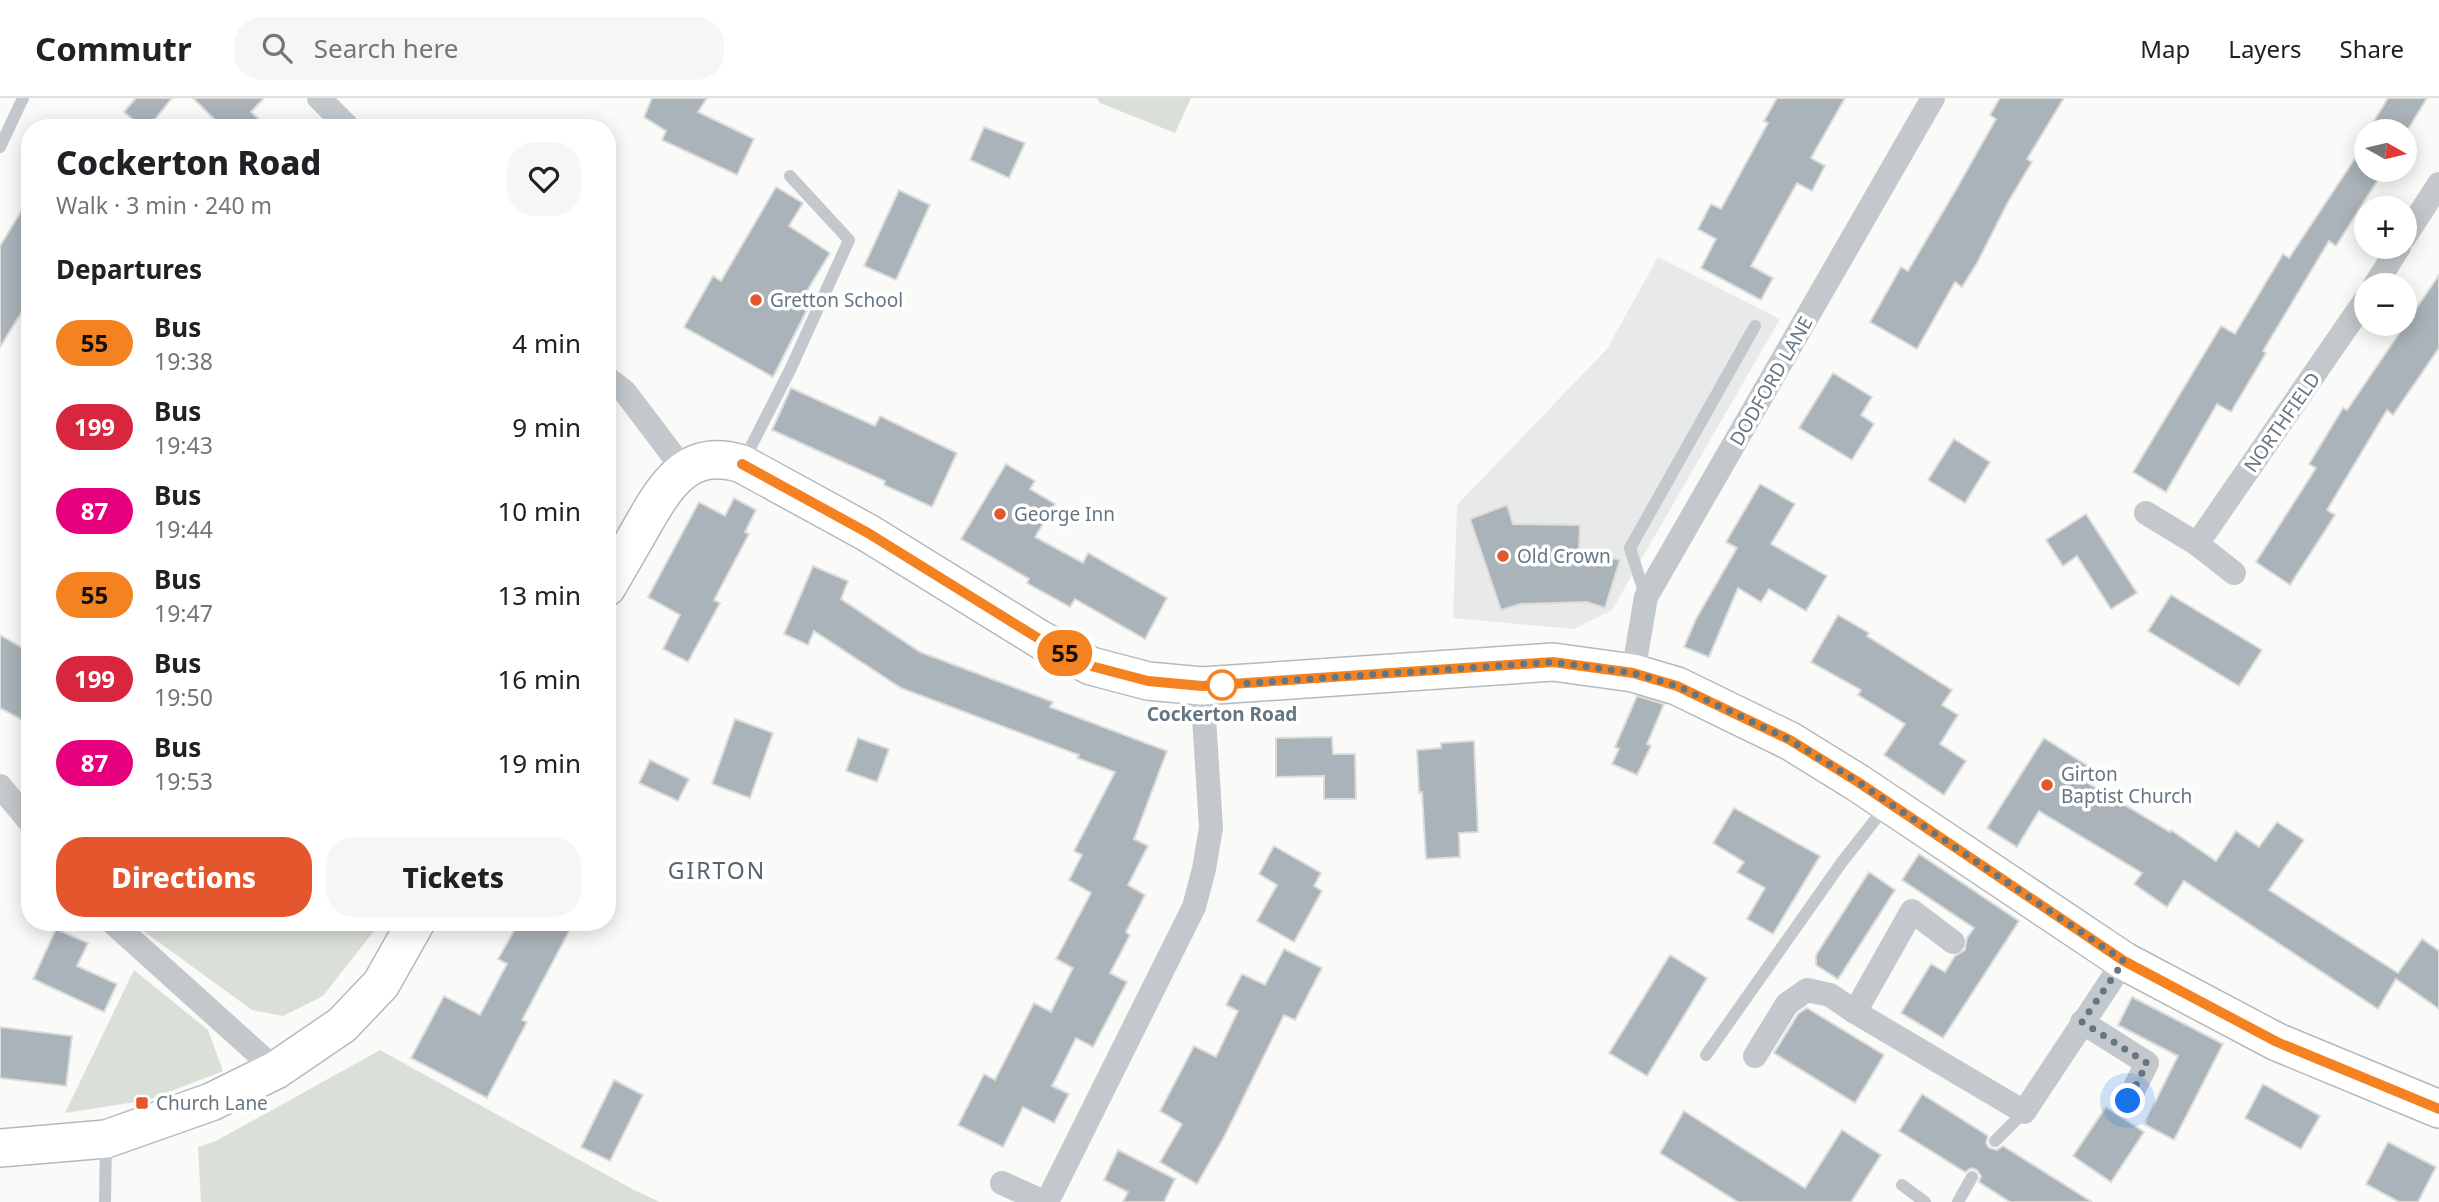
<!DOCTYPE html>
<html lang="en">
<head>
<meta charset="utf-8">
<style>
  body { margin:0; font-family:"Noto Sans",sans-serif; background:#f6f6f6; color:#202124; height:100vh; display:flex; flex-direction:column; font-size:26px; white-space:nowrap }
  * { box-sizing:border-box; margin:0 }
  p { font-size:23px; color:#757577 }
  .icon { flex:none; width:38px; height:38px; fill:none; stroke:currentColor; stroke-width:2; stroke-linecap:round; stroke-linejoin:round }
  .map { position:relative; flex:1; overflow:hidden }
  .panel { position:absolute; left:21px; top:21px; width:595px; height:812px; display:flex; flex-direction:column; background:#fff; border-radius:28px; box-shadow:0 4px 18px #0003 }
  .panel>* { flex:none }
  .badge { padding:0 14px; border-radius:23px; font-size:24px; line-height:46px }
  .needle { width:46px; rotate:98deg }
  .fabs { position:absolute; left:2354px; top:21px; display:grid; gap:14px }
  .fabs a { display:grid; place-items:center; width:63px; height:63px; border-radius:50%; background:#fff; box-shadow:0 4px 18px #0003; font-size:35px }
  .you { position:absolute; width:35px; height:35px; margin:-18px; border:5px solid #fff; border-radius:50%; background:#1a73e8; box-shadow:0 0 0 10px #1a73e833 }
  .map>.badge { position:absolute; translate:-50% -50%; box-shadow:0 0 0 4px #fff }
  h2 { padding:0 35px; font-size:26px; line-height:63px }
  .round { display:grid; place-items:center; flex:none; width:74px; height:74px; border-radius:28px; background:#f6f6f6 }
  .headline { display:flex; align-items:center; justify-content:space-between; height:119px; padding:0 35px }
  h1 { font-size:33px; font-weight:800; line-height:52px }
  .button { display:flex; gap:14px; margin-top:auto; padding:14px 35px }
  .button a { flex:1; height:80px; border-radius:28px; background:#e4572e; color:#fff; font-size:28px; font-weight:800; line-height:80px; text-align:center }
  .button a+a { background:#f6f6f6; color:#202124 }
  ul { padding:0; list-style:none }
  li { display:flex; align-items:center; gap:21px; height:84px; padding:0 35px }
  li div { flex:1 }
  li b { display:block; font-size:26px }
  li em { font-style:normal }
  li .badge { min-width:77px; font-weight:700; text-align:center }
  header { display:flex; align-items:center; gap:42px; box-sizing:border-box; height:98px; padding:0 35px; background:#fff; border-bottom:2px solid #e0e0e0 }
  header strong { font-size:33px }
  nav { display:flex; gap:38px; margin-inline-start:auto; font-size:24px }
  .search { width:490px; height:63px; background:#f6f6f6; display:flex; align-items:center; gap:18px; box-sizing:border-box; padding:0 24px; border-radius:28px; color:#757577; font-size:26px }
  .map>svg:first-child { display:block }
</style>
</head>
<body>
<header>
<strong>Commutr</strong>
<div class="search"><svg class="icon" aria-label="search" viewBox="0 0 24 24"><circle cx="10" cy="10" r="6"/><path d="M15 15l6 6"/></svg>Search here</div>
<nav><a>Map</a><a>Layers</a><a>Share</a></nav>
</header>
<div class="map">
<svg width="2439" height="1104" viewBox="0 0 2439 1104">
  <rect width="100%" height="100%" fill="#fafaf8"/>
  <path fill="#e8e9e9" d="M1658 159 1780 221 1612 512 1574 531 1453 520 1457 407 1607 251Z"/>
  <g fill="#dadfd7">
    <path d="M1097 0H1191L1175 35 1100 5Z"/>
    <path d="M141 824H381L323 898 283 918 252 912 142 832Z"/>
    <path d="M134 872 208 932 223 973 148 1002 65 1015Z"/>
    <path d="M380 952 634 1092 660 1104H201L198 1049 216 1043Z"/>
  </g>
  <g fill="#aab3b9" stroke="#dcdcda" stroke-width="2">
    <path d="M136 0H172L148 30H143L124 14Z"/>
    <path d="M193 0H264L251 14 269 30H223Z"/>
    <path d="M652 0H707L698 14 754 41 737 77 662 42 666 33 644 19Z"/>
    <path d="M1777 0H1845L1811 60 1825 68 1812 93 1797 85 1751 168 1773 180 1761 202 1701 170 1716 141 1698 131 1711 106 1721 111 1768 25 1764 23Z"/>
    <path d="M2000 0H2064L2027 61 2032 64 2008 104 1977 165 1962 189 1955 184 1917 251 1870 224 1901 169 1908 173 1957 90 1996 21 1990 17Z"/>
    <path d="M2388 0H2427L2404 38V33H2368Z"/>
    <path d="M984 29 1025 45 1009 80 970 62Z"/>
    <path d="M2366 44V72H2384L2336 148 2329 143 2263 253 2266 255 2231 314 2217 306 2166 394 2133 374 2221 228 2235 236 2283 156 2289 160Z"/>
    <path d="M776 89 803 105 789 128 830 155 802 201 810 206 773 279 684 229 713 178 721 183Z"/>
    <path d="M899 92 930 107 896 182 864 168Z"/>
    <path d="M30 99V201L0 249V148Z"/>
    <path d="M2439 177V250L2393 317 2387 312 2327 412 2335 417 2290 487 2256 464 2316 370 2309 366 2343 310 2347 312Z"/>
    <path d="M1833 275 1872 299 1861 317 1874 326 1852 362 1799 330Z"/>
    <path d="M791 290 875 328 880 318 957 355 932 409 884 387 885 383 772 332Z"/>
    <path d="M1954 341 1990 364 1965 405 1928 382Z"/>
    <path d="M1006 366 1035 383 1030 391 1055 406 1035 439 1083 465 1088 455 1167 500 1145 541 1075 501 1070 509 1027 485 1029 481 961 441Z"/>
    <path d="M1760 386 1795 406 1771 446 1827 478 1806 513 1769 491 1761 504 1738 490 1709 559 1684 549 1696 521 1737 450 1726 444Z"/>
    <path d="M734 400 756 412 745 434 749 436 714 502 720 505 688 564 663 551 680 517 648 499 699 404 725 418Z"/>
    <path d="M1507 407 1513 426 1580 427 1579 451 1620 462 1605 510 1587 504 1520 506 1501 512 1470 421Z"/>
    <path d="M2086 416 2137 495 2111 511 2077 458 2063 468 2046 442Z"/>
    <path d="M813 468 848 483 841 501 920 554 1053 604 1050 609 1167 653 1134 741 1148 748 1128 787 1145 797 1126 834 1130 837 1110 875 1127 884 1093 949 1076 940 1052 988 1069 996 1054 1025 1023 1009 1003 1049 958 1027 984 976 995 982 1034 905 1051 914 1073 870 1056 861 1091 795 1069 782 1082 757 1074 753 1115 674 1077 660 1079 657 901 590 814 533 808 547 784 536Z"/>
    <path d="M2171 497 2262 552 2239 588 2148 533Z"/>
    <path d="M1838 517 1869 535 1867 538 1952 592 1942 607 1958 617 1940 646 1966 663 1944 697 1884 657 1905 626 1858 597 1861 592 1811 564Z"/>
    <path d="M0 537 30 554V626L0 610Z"/>
    <path d="M1637 598 1664 606 1647 646 1651 648 1637 677 1612 666 1619 651 1615 649Z"/>
    <path d="M735 621 773 635 750 700 712 686Z"/>
    <path d="M1332 639 1333 656H1355L1356 701H1324V678L1276 679V640Z"/>
    <path d="M858 640 889 651 877 684 846 673Z"/>
    <path d="M2044 640 2091 670 2083 682 2170 734 2171 732 2216 763 2236 733 2259 749 2277 724 2304 742 2269 792 2398 875 2422 841 2439 853V911L2396 881 2378 911 2184 783 2167 809 2134 786 2142 775 2039 713 2017 749 1987 730Z"/>
    <path d="M1474 643 1478 734 1459 735 1460 759 1426 761 1422 694 1419 695 1417 652 1441 650V645Z"/>
    <path d="M650 662 689 681 678 703 639 685Z"/>
    <path d="M1734 710 1820 758 1773 836 1747 821 1765 790 1737 774 1744 764 1713 745Z"/>
    <path d="M1274 748 1321 775 1314 788 1322 793 1294 844 1257 823 1277 787 1259 776Z"/>
    <path d="M1919 756 2019 823 1943 940 1901 915 1931 866 1945 874 1955 858 1965 852 1967 840 1974 830 1902 782Z"/>
    <path d="M1869 774 1895 792 1838 881 1816 867V857Z"/>
    <path d="M519 824H574L522 922 527 924 487 1000 411 960 444 898 480 917 507 866 498 861Z"/>
    <path d="M56 831 88 845 77 868 117 886 104 914 33 881Z"/>
    <path d="M1284 851 1322 870 1295 922 1284 917 1224 1039 1197 1086 1160 1064 1182 1026 1160 1013 1194 948 1216 959 1238 913 1226 907 1242 876 1265 887Z"/>
    <path d="M1670 857 1707 880 1647 978 1609 955Z"/>
    <path d="M2132 899 2223 946 2174 1042 2144 1026 2178 958 2118 927Z"/>
    <path d="M1807 910 1884 957 1855 1005 1774 955 1798 916Z"/>
    <path d="M0 929 72 938 66 988 0 980Z"/>
    <path d="M614 982 643 997 610 1063 581 1049Z"/>
    <path d="M2263 986 2320 1018 2301 1051 2245 1020Z"/>
    <path d="M1922 996 1988 1038 1986 1045 1989 1050 1997 1052 2003 1048 2092 1104H2010L1979 1084 1981 1078 1977 1072 1971 1070 1965 1074 1899 1033Z"/>
    <path d="M2106 1009 2144 1034 2111 1084 2073 1058Z"/>
    <path d="M1684 1013 1805 1090 1842 1032 1881 1057 1851 1104H1738L1660 1055Z"/>
    <path d="M2388 1044 2436 1069 2418 1104H2399L2366 1086Z"/>
    <path d="M1118 1052 1175 1081 1164 1104H1123L1128 1094 1104 1082Z"/>
  </g>
  <g fill="none" stroke-linecap="round" stroke-linejoin="round">
    <defs>
      <g id="secondary">
        <path d="M607 489C618 470 629 451 640 432 664 390 686 348 742 366L868 435 1041 542 1091 568 1148 583 1202 588 1553 564 1633 575 1677 588 1790 643 1858 685 2124 863 2277 944 2439 1011"/>
        <path d="M0 1050 106 1041 211 1004 276 972 342 927 381 886 416 824"/>
      </g>
    </defs>
    <use href="#secondary" stroke="#b3babf" stroke-width="40"/>
    <g stroke="#c3c8cc" stroke-width="12">
      <path d="M0 49 23 0"/>
      <path d="M744 362 790 272 849 142 790 78"/>
      <path d="M1645 497 1630 450 1755 228"/>
      <path d="M1706 957 1842 764 1886 708"/>
      <path d="M1995 1043 2024 1014"/>
      <path d="M1902 1087 1925 1104"/>
      <path d="M105 1104 106 1044"/>
      <path d="M1958 1104 1972 1079"/>
    </g>
    <g stroke="#c3c8cc" stroke-width="24">
      <path d="M319 0 349 30"/>
      <path d="M2404 140 2439 86"/>
      <path d="M2375 187 2399 149"/>
      <path d="M607 280 625 294 684 372"/>
      <path d="M2146 415 2197 446 2234 475"/>
      <path d="M2197 446 2366 201"/>
      <path d="M1633 575 1646 499 1933 0"/>
      <path d="M0 688 30 724"/>
      <path d="M112 824 276 972"/>
      <path d="M1855 914 1912 813 1953 844"/>
      <path d="M2082 924 2147 965 2128 1003"/>
      <path d="M1755 958 1787 906 1807 892 1830 897 1855 914 2024 1014 2124 863"/>
      <path d="M1002 1085 1044 1104"/>
      <path d="M1047 1104 1194 809 1204 771 1211 730 1202 588"/>
    </g>
    <use href="#secondary" stroke="#fff" stroke-width="37"/>
  </g>
  <g fill="none" stroke-linecap="round" stroke-linejoin="round">
    <defs>
      <path id="line" d="M742 366 868 435 1041 542 1091 568 1148 583 1202 588 1553 564 1633 575 1677 588 1790 642 1858 684 2124 863 2277 944 2439 1011"/>
    </defs>
    <use href="#line" stroke="#fff" stroke-width="16"/>
    <use href="#line" stroke="#f58220" stroke-width="10"/>
    <path stroke="#657683" stroke-width="7" stroke-dasharray="0 12.6" d="M1222 587 1553 564 1633 575 1677 588 1790 642 1858 684 2124 863 2082 924 2147 965 2128 1003"/>
  </g>
  <g fill="#e4572e" stroke="#fff" stroke-width="2.5">
    <circle cx="756" cy="202" r="7"/>
    <circle cx="1000" cy="416" r="7"/>
    <circle cx="1503" cy="458" r="7"/>
    <circle cx="2047" cy="687" r="7"/>
    <rect x="135" y="998" width="14" height="14" rx="3.5"/>
  </g>
  <circle fill="#fff" stroke="#f58220" stroke-width="3.5" cx="1222" cy="587" r="14"/>
  <g text-anchor="middle" stroke-width="7" stroke-linejoin="round" paint-order="stroke">
    <g font-size="19" fill="#657683" stroke="#fff" text-anchor="start">
      <text x="770" y="209">Gretton School</text>
      <text x="1014" y="423">George Inn</text>
      <text x="1517" y="465">Old Crown</text>
      <text x="2061" y="683">Girton<tspan x="2061" dy="22">Baptist Church</tspan></text>
      <text x="156" y="1012">Church Lane</text>
    </g>
    <g font-size="19" fill="#657683" stroke="#fff">
      <text transform="translate(1771 283) rotate(-60)" y="7">DODFORD LANE</text>
      <text transform="translate(2282 324) rotate(-55)" y="7">NORTHFIELD</text>
    </g>
    <g font-size="19" font-weight="bold" fill="#657683" stroke="#fff">
      <text x="1222" y="623">Cockerton Road</text>
    </g>
    <g font-size="23" letter-spacing="2" fill="#57646e" stroke="#fff">
      <text x="717" y="781">GIRTON</text>
    </g>
  </g>
</svg>
<div class="fabs">
<a><svg class="needle" viewBox="-14 -14 28 28"><path d="M0-13l5 13h-10z" fill="#e53935"/><path d="M0 13l5-13h-10z" fill="#757577"/></svg></a>
<a>+</a>
<a>−</a>
</div>
<div class="you" style="left:2128px;top:1003px"></div>
<b class="badge" style="left:1065px;top:555px;background:#f58220;color:#111">55</b>
<section class="panel">
<div class="headline"><div><h1>Cockerton Road</h1><p>Walk · 3 min · 240 m</p></div><a class="round"><svg class="icon" aria-label="heart" viewBox="0 0 24 24"><path d="M12 20l-8-8c-3-5 5-10 8-4 3-6 11-1 8 4z"/></svg></a></div>
<h2>Departures</h2>
<ul>
<li><span class="badge" style="background:#f58220;color:#111">55</span><div><b>Bus</b><p>19:38</p></div><em>4 min</em></li>
<li><span class="badge" style="background:#d7263d;color:#fff">199</span><div><b>Bus</b><p>19:43</p></div><em>9 min</em></li>
<li><span class="badge" style="background:#e6007e;color:#fff">87</span><div><b>Bus</b><p>19:44</p></div><em>10 min</em></li>
<li><span class="badge" style="background:#f58220;color:#111">55</span><div><b>Bus</b><p>19:47</p></div><em>13 min</em></li>
<li><span class="badge" style="background:#d7263d;color:#fff">199</span><div><b>Bus</b><p>19:50</p></div><em>16 min</em></li>
<li><span class="badge" style="background:#e6007e;color:#fff">87</span><div><b>Bus</b><p>19:53</p></div><em>19 min</em></li>
</ul>
<div class="button"><a>Directions</a><a>Tickets</a></div>
</section>
</div>
</body>
</html>
